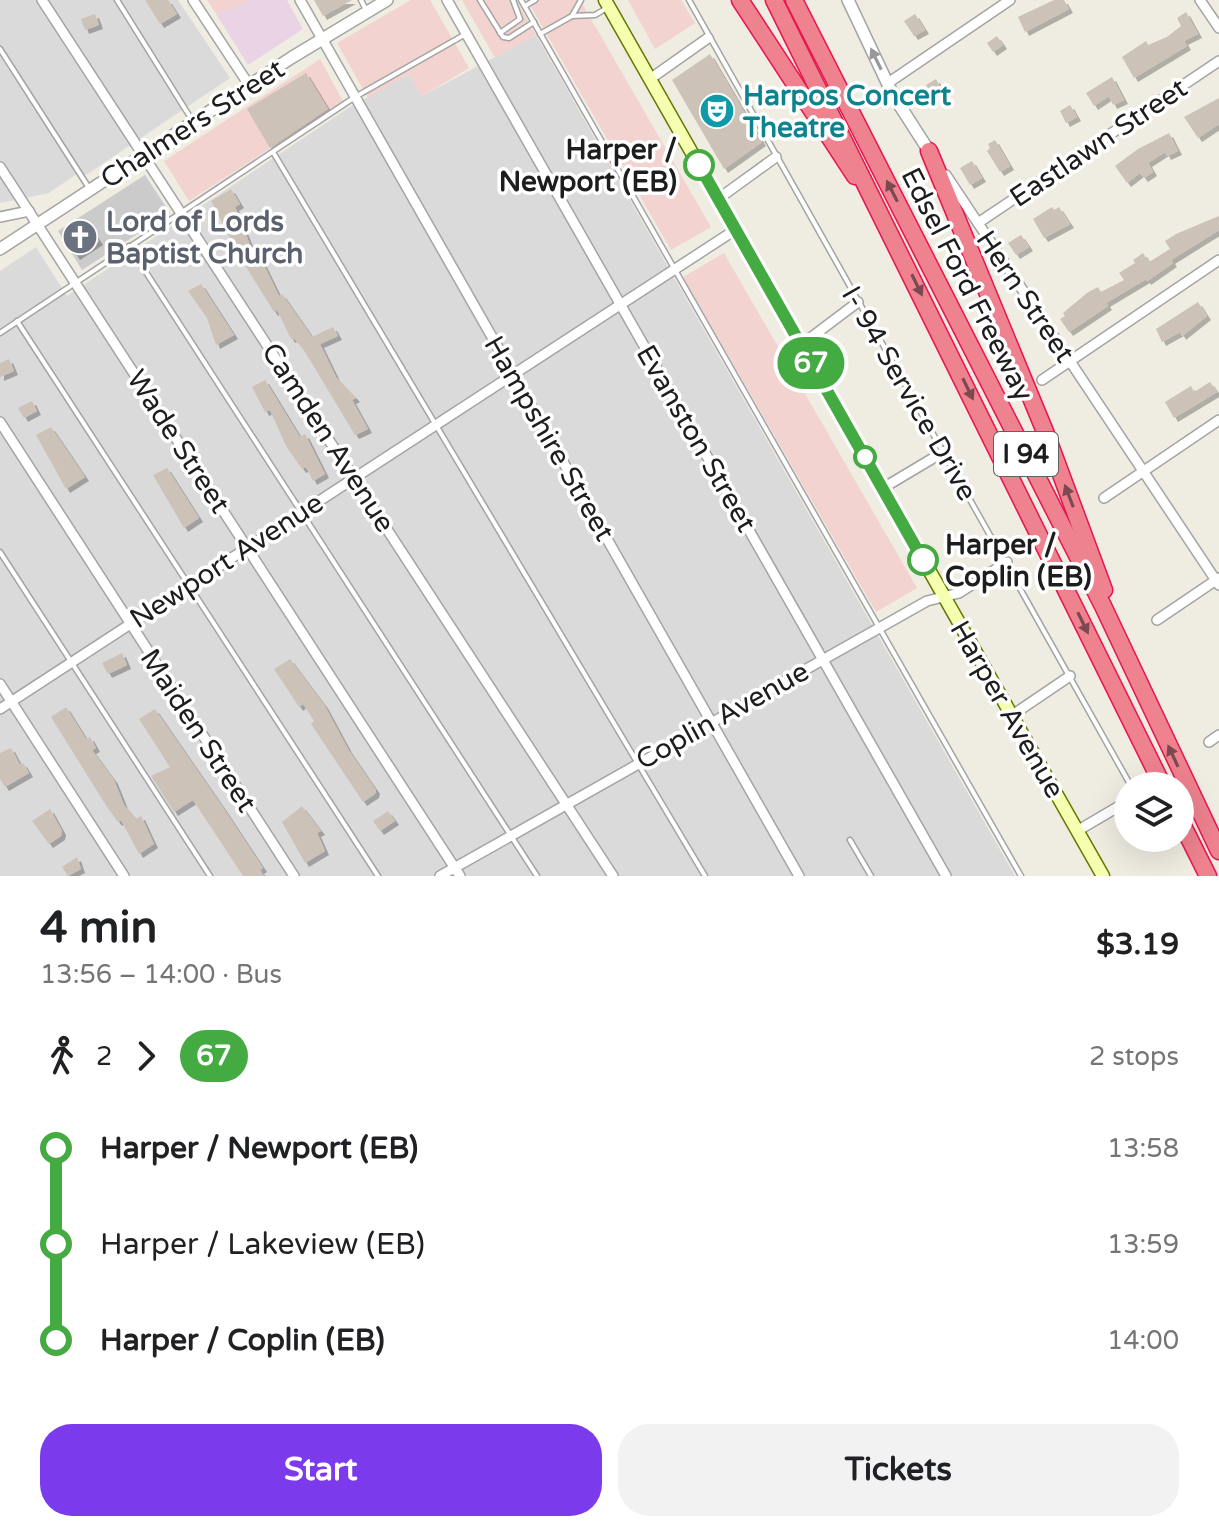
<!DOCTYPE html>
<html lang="en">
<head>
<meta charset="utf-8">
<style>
  body { margin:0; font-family:"Varela Round",sans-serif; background:#f2f2f2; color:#202124; height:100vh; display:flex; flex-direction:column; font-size:30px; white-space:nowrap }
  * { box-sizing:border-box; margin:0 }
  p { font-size:26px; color:#757577 }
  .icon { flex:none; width:44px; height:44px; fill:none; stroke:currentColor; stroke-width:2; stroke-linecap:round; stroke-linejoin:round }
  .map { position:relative; height:876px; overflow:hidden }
  .drawer { display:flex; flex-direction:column; background:#fff; flex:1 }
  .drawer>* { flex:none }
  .badge { padding:0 16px; border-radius:26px; font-size:28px; line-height:52px }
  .fabs { position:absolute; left:1114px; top:772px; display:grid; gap:16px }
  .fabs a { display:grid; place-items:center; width:80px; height:80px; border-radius:50%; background:#fff; box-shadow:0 8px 32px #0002; font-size:40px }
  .map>.badge { position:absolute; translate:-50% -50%; box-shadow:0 0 0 4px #fff }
  .legs { display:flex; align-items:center; gap:12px; height:88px; padding:0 40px; font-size:26px }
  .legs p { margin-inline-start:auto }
  .head { display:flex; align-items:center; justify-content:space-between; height:136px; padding:0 40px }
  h1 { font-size:44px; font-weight:700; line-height:60px }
  .primary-button { display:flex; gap:16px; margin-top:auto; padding:16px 40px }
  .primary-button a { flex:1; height:92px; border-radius:32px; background:#7c3aed; color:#fff; font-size:32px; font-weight:700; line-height:92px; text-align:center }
  .primary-button a+a { background:#f2f2f2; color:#202124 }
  ul { padding:0 40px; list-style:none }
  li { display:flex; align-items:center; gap:28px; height:96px; font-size:30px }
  li i { display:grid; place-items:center; width:12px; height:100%; margin:0 10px; background:currentColor }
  li i::after { content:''; width:20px; height:20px; margin:-10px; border:6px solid; border-radius:50%; background:#fff }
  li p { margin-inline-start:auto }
  li:first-child i { background:linear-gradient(#0000 50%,currentColor 0) }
  li:last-child i { background:linear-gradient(currentColor 50%,#0000 0) }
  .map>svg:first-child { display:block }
</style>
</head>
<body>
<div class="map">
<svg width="1219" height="876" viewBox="0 0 1219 876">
  <defs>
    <filter id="shadow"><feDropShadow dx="4" dy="4" stdDeviation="0" flood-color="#0004"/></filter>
  </defs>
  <rect width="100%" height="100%" fill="#efece2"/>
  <g fill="#dbdada">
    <path d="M0 0H178L230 78 86 175H75L49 193 0 203Z"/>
    <path d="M536 35 1015 876H0V271L36 247 67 296 347 109 409 74 422 96Z"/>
  </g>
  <g fill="#f2d3cf">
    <path d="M207 0H252L216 14Z"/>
    <path d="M411 0H430L469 68 422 96 409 74 368 98 337 43Z"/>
    <path d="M462 0H516L536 35 495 58Z"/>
    <path d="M527 0H580L711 227 671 250Z"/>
    <path d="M628 0H681L695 23 655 49Z"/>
    <path d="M320 59 343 101 189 201 164 161Z"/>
    <path d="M724 253 917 588 876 612 683 277Z"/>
  </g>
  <path fill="#e9d3e4" d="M252 0H287L303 29 248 65 216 14Z"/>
  <path fill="#cbcbcb" d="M145 175 170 213 82 270 58 231Z"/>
  <g fill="#ccc2b8" filter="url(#shadow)">
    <path d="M145 0H168L177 14 160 24Z"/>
    <path d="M314 0H352L323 16Z"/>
    <path d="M1054 0H1064L1069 9 1025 32 1018 17Z"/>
    <path d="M1186 12 1198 34 1184 41 1187 46 1134 78 1122 57 1146 41 1148 45 1167 37 1181 26 1177 18Z"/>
    <path d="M95 14 99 25 85 30 81 19Z"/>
    <path d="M915 14 925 30 914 36 904 21Z"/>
    <path d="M997 36 1003 45 993 52 987 43Z"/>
    <path d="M710 54 762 142 724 169 672 80Z"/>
    <path d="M306 73 328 109 270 148 247 109Z"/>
    <path d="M1112 77 1124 100 1113 105 1109 96 1094 106 1086 93Z"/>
    <path d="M936 79 941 89 931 95 926 85Z"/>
    <path d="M1219 98V124L1198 138 1184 117Z"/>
    <path d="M1070 105 1077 117 1066 123 1060 111Z"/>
    <path d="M1169 133 1178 151 1167 156 1165 152 1148 163 1153 172 1144 178 1140 173 1127 183 1115 166 1138 149Z"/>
    <path d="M995 140 1010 166 1000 172 987 151 990 148 988 144Z"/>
    <path d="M972 161 982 178 970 185 960 168Z"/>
    <path d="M231 189 240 204 235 207 254 255 258 253 279 296 282 294 312 337 333 327 338 336 320 344 336 377 356 398 352 400 368 429 355 435 305 352 294 338 291 339 277 310 274 312 240 257 211 201Z"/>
    <path d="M1052 207 1054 210 1059 207 1070 224 1044 238 1033 219Z"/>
    <path d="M1219 216V230L1171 260 1173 263 1147 281 1146 279 1106 303 1108 306 1069 332 1060 319 1065 316 1063 313 1087 293 1098 287 1101 292 1124 280 1119 273 1135 263 1133 260 1143 253 1149 262 1170 249 1165 241 1176 234Z"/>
    <path d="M85 220 99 241 76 256 60 232Z"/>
    <path d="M1021 235 1029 247 1016 255 1008 243Z"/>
    <path d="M201 284 234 335 216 345 207 318 188 291Z"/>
    <path d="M1198 302 1207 316 1182 336 1180 332 1162 342 1156 329Z"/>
    <path d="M9 359 14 371 0 377V363Z"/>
    <path d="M265 380 300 437 305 434 325 474 313 481 306 467 302 469 286 446 270 410 265 412 252 387Z"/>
    <path d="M1210 382 1217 392 1174 418 1165 402 1191 386 1194 392Z"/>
    <path d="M32 401 37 411 24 418 18 408Z"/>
    <path d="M51 427 85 477 66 489 36 435Z"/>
    <path d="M167 468 199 518 184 528 153 475Z"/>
    <path d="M122 653 127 665 108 674 102 663Z"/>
    <path d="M290 659 325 706 348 749 376 790 375 794 363 802 311 724 314 721 303 704 299 707 274 669Z"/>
    <path d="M66 707 86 739 90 737 96 748 92 750 114 780 124 805 136 819 141 816 154 844 139 854 121 820 118 822 107 807 51 717Z"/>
    <path d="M155 709 224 809 263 868 260 870 264 876H243L193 800 174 812 151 776 170 767 139 719Z"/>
    <path d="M11 748 20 765 23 763 29 773 5 787 0 779V753Z"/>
    <path d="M302 806 321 831 317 833 325 851 305 863 282 822Z"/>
    <path d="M50 809 62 831 61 836 49 844 32 821Z"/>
    <path d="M388 811 395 821 380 831 373 821Z"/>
    <path d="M77 857 81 869 68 876 62 867Z"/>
  </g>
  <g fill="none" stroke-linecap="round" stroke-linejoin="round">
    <defs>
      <g id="service">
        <path d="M117 0 192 120"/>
        <path d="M361 0 367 12"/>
        <path d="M480 0 503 37 509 38 534 22"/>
        <path d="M521 0 1021 876"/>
        <path d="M689 0 1131 786"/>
        <path d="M525 6 535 0"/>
        <path d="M572 16 581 0"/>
        <path d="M500 33 520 19 513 0"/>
        <path d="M540 34 572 16 595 15 607 8"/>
        <path d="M0 49 89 188"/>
        <path d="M273 152 705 876"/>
        <path d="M129 246 537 876"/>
        <path d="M17 321 378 876"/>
        <path d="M0 333 355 97 464 35"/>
        <path d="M0 552 210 876"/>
        <path d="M850 840 871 876"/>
      </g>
      <g id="minor">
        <path d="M42 0 613 876"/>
        <path d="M193 0 249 85"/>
        <path d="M300 0 799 876"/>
        <path d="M447 0 946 876"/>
        <path d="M1200 0 1219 28"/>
        <path d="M650 79 708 38"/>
        <path d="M888 83 1010 0"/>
        <path d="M0 167 460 876"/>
        <path d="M946 175 1219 585"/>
        <path d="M718 199 776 157"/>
        <path d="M0 217 29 211"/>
        <path d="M978 223 1219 61"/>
        <path d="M801 345 858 302"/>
        <path d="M1042 380 1219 260"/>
        <path d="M0 422 294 876"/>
        <path d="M883 488 945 451"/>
        <path d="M1104 498 1219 420"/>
        <path d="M1157 620 1219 578"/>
        <path d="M0 684 124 876"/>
        <path d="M0 709 735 230"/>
        <path d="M1011 716 1070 676"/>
        <path d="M1209 742 1219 735"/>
        <path d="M1077 831 1128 801"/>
        <path d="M440 876 927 601 959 593 1007 562"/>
      </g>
      <g id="tertiary">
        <path d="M848 0 893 95 929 151"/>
        <path d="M0 249 291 58 387 0"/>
      </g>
      <path id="secondary" d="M605 0 1103 876"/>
      <g id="motorway">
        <path d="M740 0 855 176"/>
        <path d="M774 0 1163 786"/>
        <path d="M794 0 1103 606 1219 851"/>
        <path d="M929 151 1046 434 1104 590"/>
        <path d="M1180 820 1208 876"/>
      </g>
    </defs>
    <use href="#service" stroke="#a4a4a4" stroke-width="7"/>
    <use href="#minor" stroke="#a4a4a4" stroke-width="12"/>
    <use href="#tertiary" stroke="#a4a4a4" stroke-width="14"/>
    <use href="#secondary" stroke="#637800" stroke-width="15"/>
    <use href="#motorway" stroke="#e9144e" stroke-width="19"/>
    <use href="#service" stroke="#fff" stroke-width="4"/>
    <use href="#minor" stroke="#fff" stroke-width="9"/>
    <use href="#tertiary" stroke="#fff" stroke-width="11"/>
    <use href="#secondary" stroke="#f6ffb0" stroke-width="12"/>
    <use href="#motorway" stroke="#ee828f" stroke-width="16"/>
  </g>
  <defs><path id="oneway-solid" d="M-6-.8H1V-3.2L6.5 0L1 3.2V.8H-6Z" transform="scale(2)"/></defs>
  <use fill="#999" href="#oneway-solid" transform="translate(876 59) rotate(-116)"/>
  <g fill="#7b4a50">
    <use href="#oneway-solid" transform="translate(892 191) rotate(-117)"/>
    <use href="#oneway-solid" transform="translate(917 285) rotate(64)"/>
    <use href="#oneway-solid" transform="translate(968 389) rotate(64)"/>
    <use href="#oneway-solid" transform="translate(1069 496) rotate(-111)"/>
    <use href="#oneway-solid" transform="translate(1083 623) rotate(64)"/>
    <use href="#oneway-solid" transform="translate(1173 756) rotate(-115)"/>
  </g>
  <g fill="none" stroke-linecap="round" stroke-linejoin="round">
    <defs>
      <path id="line-1" d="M699 165 923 560"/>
    </defs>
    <use href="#line-1" stroke="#fff" stroke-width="18"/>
    <use href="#line-1" stroke="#44aa42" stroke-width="12"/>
  </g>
  <defs>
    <symbol id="theatre-disc" viewBox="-11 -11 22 22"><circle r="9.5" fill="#0f9aa8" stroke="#fff"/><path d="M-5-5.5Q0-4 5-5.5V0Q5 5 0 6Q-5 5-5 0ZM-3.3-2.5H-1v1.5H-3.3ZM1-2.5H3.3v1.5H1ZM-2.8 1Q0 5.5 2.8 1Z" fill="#fff"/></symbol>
    <symbol id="church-disc" viewBox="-11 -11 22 22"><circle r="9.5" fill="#6b7280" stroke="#fff"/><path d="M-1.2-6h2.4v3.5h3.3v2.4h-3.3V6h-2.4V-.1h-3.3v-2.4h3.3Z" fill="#fff"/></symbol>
  </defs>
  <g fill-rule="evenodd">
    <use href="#theatre-disc" x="697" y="91" width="40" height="40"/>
    <use href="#church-disc" x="60" y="217" width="40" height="40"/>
  </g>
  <g fill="#fff" stroke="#44aa42" stroke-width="4">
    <circle cx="699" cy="165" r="14"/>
    <circle cx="865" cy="457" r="10"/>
    <circle cx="923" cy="560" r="14"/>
  </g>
  <g text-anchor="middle" stroke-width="7" stroke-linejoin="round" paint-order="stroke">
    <rect fill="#fff" stroke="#616161" stroke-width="2" x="994" y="432" width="64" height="44" rx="6"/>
    <g font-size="26" font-weight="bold" fill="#1d1d1d">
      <text x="1026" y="463">I 94</text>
    </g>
    <g font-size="28" font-weight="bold" fill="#0d838f" stroke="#fff" text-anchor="start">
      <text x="743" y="105">Harpos Concert<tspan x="743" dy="32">Theatre</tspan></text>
    </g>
    <g font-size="28" fill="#1d1d1d" stroke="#fff">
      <text transform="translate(192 123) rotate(-33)" y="10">Chalmers Street</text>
      <text transform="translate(1098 142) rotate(-34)" y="10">Eastlawn Street</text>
      <text transform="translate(968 284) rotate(63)" y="10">Edsel Ford Freeway</text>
      <text transform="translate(1026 296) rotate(56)" y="10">Hern Street</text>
      <text transform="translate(910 393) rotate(60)" y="10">I- 94 Service Drive</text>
      <text transform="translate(329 437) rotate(57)" y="10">Camden Avenue</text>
      <text transform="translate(550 438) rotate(60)" y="10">Hampshire Street</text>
      <text transform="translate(697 438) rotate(60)" y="10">Evanston Street</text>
      <text transform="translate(179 441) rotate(57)" y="10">Wade Street</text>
      <text transform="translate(226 560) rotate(-33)" y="10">Newport Avenue</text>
      <text transform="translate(1008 709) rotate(60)" y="10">Harper Avenue</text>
      <text transform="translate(722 715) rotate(-29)" y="10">Coplin Avenue</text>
      <text transform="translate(199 730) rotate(57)" y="10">Maiden Street</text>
    </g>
    <g font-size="28" font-weight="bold" fill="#1d1d1d" stroke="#fff" text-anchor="end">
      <text x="677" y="159">Harper /<tspan x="677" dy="32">Newport (EB)</tspan></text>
      <text x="945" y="554" text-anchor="start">Harper /<tspan x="945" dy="32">Coplin (EB)</tspan></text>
    </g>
    <g font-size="28" font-weight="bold" fill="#5b616d" stroke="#fff" text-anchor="start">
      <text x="106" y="231">Lord of Lords<tspan x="106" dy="32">Baptist Church</tspan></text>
    </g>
  </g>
</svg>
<div class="fabs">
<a><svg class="icon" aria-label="layers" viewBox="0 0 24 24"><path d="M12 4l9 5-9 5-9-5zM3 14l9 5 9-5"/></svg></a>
</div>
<b class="badge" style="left:811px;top:363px;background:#44aa42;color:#fff">67</b>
</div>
<section class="drawer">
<div class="head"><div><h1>4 min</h1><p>13:56 – 14:00 · Bus</p></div><b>$3.19</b></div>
<div class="legs"><svg class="icon" aria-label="walk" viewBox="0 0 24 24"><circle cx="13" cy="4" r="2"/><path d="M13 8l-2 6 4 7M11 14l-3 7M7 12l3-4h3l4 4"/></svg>2<svg class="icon" aria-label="forward" viewBox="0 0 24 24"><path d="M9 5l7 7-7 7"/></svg><b class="badge" style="background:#44aa42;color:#fff">67</b><p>2 stops</p></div>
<ul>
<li><i style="color:#44aa42"></i><b>Harper / Newport (EB)</b><p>13:58</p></li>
<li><i style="color:#44aa42"></i><span>Harper / Lakeview (EB)</span><p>13:59</p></li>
<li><i style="color:#44aa42"></i><b>Harper / Coplin (EB)</b><p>14:00</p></li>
</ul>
<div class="primary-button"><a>Start</a><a>Tickets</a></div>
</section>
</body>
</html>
